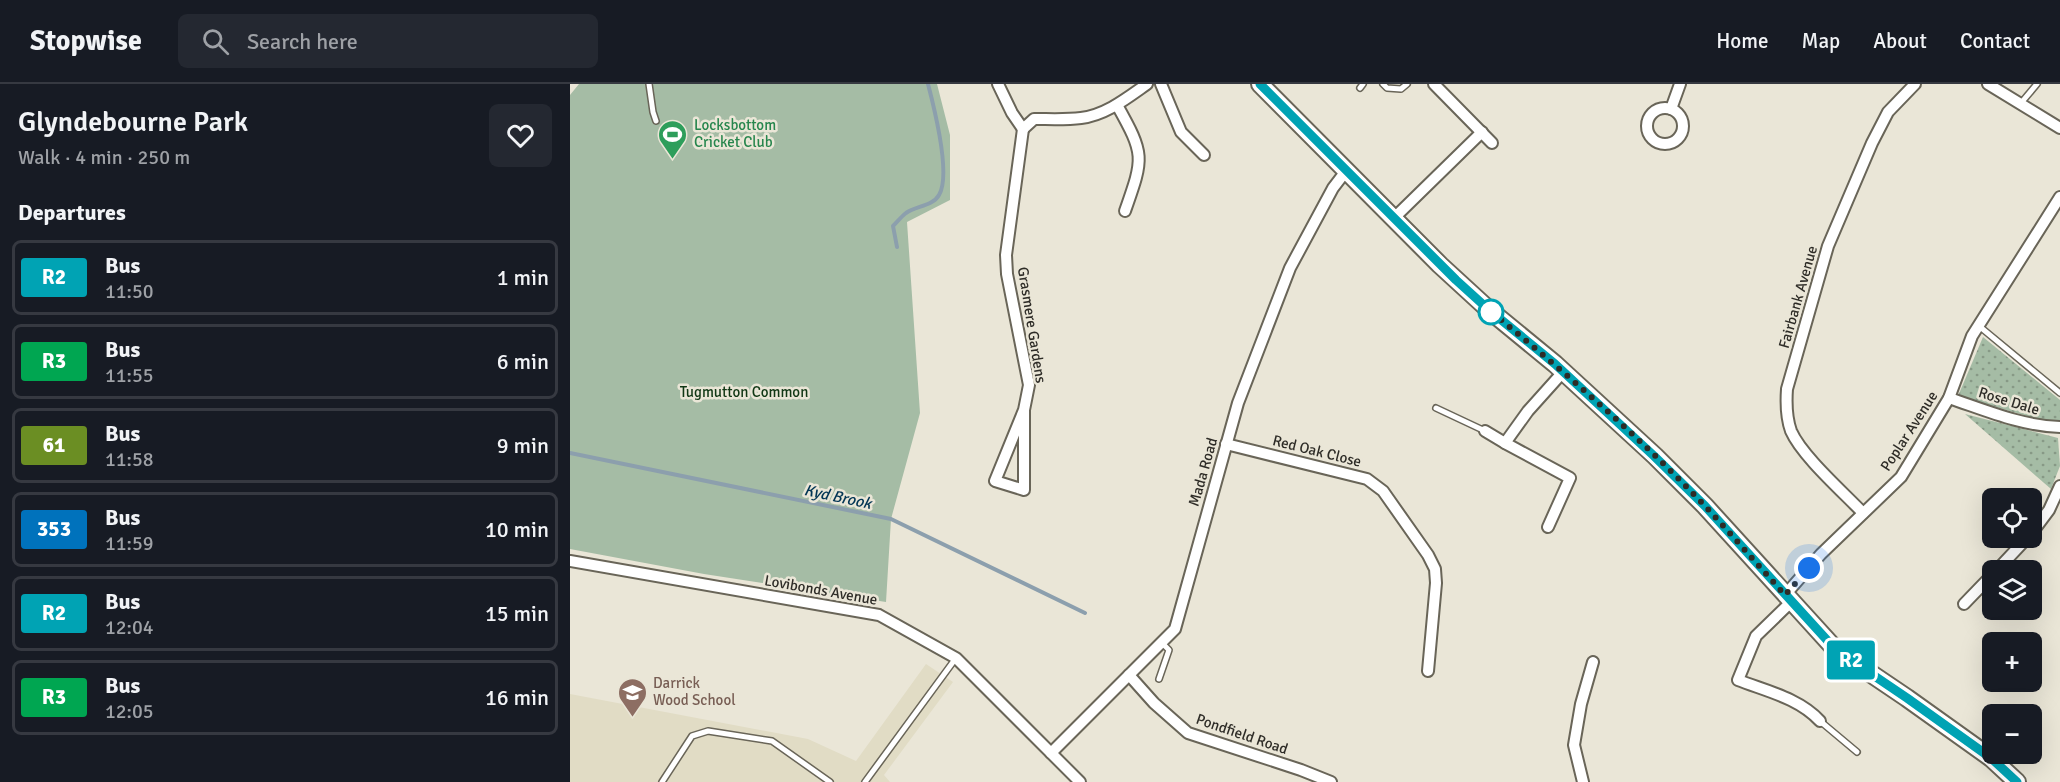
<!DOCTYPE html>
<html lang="en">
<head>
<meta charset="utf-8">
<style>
  body { margin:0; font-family:Signika,sans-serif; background:#242831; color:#f1f3f6; height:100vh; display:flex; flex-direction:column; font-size:22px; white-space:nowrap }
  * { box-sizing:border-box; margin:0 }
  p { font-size:20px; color:#9ea1a6 }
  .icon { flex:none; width:33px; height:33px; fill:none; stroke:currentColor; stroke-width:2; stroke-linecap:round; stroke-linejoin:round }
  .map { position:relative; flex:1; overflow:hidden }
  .sheet { display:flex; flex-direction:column; background:#171b24; width:570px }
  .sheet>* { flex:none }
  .badge { padding:0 12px; border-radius:4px; font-size:21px; line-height:39px }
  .tools { position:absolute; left:1412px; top:404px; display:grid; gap:12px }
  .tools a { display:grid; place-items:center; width:60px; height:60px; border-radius:9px; background:#171b24; box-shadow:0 6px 24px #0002; font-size:30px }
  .you { position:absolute; width:30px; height:30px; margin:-15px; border:4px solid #fff; border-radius:50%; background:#1a73e8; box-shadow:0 0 0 9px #1a73e833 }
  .map>.badge { position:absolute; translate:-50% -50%; box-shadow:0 0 0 3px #fff }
  h2 { padding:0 18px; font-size:22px; line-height:54px }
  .round { display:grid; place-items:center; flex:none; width:63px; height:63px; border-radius:9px; background:#242831 }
  .headline { display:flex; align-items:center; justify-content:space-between; height:102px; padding:0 18px }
  h1 { font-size:28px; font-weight:600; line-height:45px }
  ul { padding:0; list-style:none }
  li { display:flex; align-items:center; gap:18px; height:75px; margin:0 12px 9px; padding:0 6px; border:3px solid #363941; border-radius:9px }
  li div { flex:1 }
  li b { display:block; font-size:22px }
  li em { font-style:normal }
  li .badge { min-width:66px; font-weight:700; text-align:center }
  header { display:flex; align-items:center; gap:36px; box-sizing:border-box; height:84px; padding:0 30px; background:#171b24; border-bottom:2px solid #363941 }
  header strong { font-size:28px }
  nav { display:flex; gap:33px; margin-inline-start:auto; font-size:21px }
  .search { width:420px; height:54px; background:#242831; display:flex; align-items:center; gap:15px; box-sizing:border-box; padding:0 21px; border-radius:9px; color:#9ea1a6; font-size:22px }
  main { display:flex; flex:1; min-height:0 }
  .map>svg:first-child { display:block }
</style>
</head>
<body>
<header>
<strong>Stopwise</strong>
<div class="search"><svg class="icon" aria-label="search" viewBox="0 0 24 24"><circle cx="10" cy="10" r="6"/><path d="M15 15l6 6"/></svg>Search here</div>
<nav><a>Home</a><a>Map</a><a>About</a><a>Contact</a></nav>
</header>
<main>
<section class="sheet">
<div class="headline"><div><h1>Glyndebourne Park</h1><p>Walk · 4 min · 250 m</p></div><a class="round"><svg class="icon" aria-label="heart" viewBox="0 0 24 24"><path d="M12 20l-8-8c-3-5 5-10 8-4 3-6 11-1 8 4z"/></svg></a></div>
<h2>Departures</h2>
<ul>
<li><span class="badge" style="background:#00a3b4;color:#fff">R2</span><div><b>Bus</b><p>11:50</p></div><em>1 min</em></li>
<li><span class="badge" style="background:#00a651;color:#fff">R3</span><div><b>Bus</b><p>11:55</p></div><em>6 min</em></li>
<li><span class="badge" style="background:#6b8e23;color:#fff">61</span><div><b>Bus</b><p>11:58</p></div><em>9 min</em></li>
<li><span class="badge" style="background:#0072bc;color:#fff">353</span><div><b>Bus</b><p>11:59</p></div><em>10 min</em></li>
<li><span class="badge" style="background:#00a3b4;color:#fff">R2</span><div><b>Bus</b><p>12:04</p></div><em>15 min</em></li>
<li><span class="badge" style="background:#00a651;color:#fff">R3</span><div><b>Bus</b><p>12:05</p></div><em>16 min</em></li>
</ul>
</section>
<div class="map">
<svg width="1490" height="698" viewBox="0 0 1490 698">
  <defs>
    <pattern id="grass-dots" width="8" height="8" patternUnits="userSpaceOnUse" patternTransform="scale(1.5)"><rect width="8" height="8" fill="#a5bca5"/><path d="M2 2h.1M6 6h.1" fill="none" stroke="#879986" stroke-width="1.8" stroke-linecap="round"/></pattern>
  </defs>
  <rect width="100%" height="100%" fill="#eae6d7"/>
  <path fill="#e1dcc5" d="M356 580 383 598 314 691 320 698H0V610L238 655 286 677Z"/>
  <g fill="url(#grass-dots)">
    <path d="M1413 253 1490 316V337H1474L1388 312Z"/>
    <path d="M1395 330 1488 354 1490 382 1481 405Z"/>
  </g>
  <path fill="#a5bca5" d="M9 0H367L380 51V116L337 138 350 329 321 435 316 518 134 490 0 465V11Z"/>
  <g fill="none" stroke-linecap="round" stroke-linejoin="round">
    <g stroke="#8c9fad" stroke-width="4">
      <path d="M327 163 323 142C327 138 332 132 336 129 346 122 363 122 369 111 381 91 364 23 358 0"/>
      <path d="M0 369 321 435 515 529"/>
    </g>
    <defs>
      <g id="lane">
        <path d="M79 0 83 28 86 37"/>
        <path d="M813 0 817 4 831 5 837 0"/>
        <path d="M790 4 793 0"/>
        <path d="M1451 19 1467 0"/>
        <path d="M1409 242 1490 309"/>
        <path d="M866 324 915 347"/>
        <path d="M589 595 599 566 592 559"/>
        <path d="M1250 637 1287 668"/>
        <path d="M92 698 122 652 138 647 202 657 260 698"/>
        <path d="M295 698 386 574"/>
      </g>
      <g id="street">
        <path d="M428 0 442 29 453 45"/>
        <path d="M591 0 611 48 634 71"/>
        <path d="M864 0 922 59"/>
        <path d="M1418 0 1490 44"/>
        <path d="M547 21C575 71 574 73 555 127"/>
        <circle cx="1095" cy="42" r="18"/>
        <path d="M1101 25 1110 0"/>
        <path d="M453 45 436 171 437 190 459 301 454 326V406L425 397 454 326"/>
        <path d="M453 45 464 35C479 35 496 36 511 34 536 31 557 14 577 0"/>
        <path d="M824 134 912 48"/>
        <path d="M1379 314C1415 326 1452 342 1490 343"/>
        <path d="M915 347 935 359 958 327 993 288"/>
        <path d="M935 359 1000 394 978 443"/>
        <path d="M656 360 797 395 813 407 858 471 865 485 866 499 858 587"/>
        <path d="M1293 429C1273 408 1232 372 1221 347 1216 333 1216 319 1217 305L1258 162 1302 59 1318 28 1345 0"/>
        <path d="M1461 450 1479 426 1490 402"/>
        <path d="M0 477 309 531 386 574 510 698"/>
        <path d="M1427 486 1458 453"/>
        <path d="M1215 511 1251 470 1331 393 1379 314 1402 252 1490 113"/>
        <path d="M1221 518 1186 552 1168 596C1196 607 1229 614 1250 637"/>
        <path d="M1394 520 1422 491"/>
        <path d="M559 591 584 619 618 649 731 686 761 698"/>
        <path d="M481 669 605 545 668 319 720 184 763 104 776 87"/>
        <path d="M1013 698 1004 661 1011 620 1023 578"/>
      </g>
      <path id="primary" d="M690 0 870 181 918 225 985 280 1085 372 1135 422 1266 566 1337 614 1421 674 1447 698"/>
    </defs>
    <use href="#lane" stroke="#696558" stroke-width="8"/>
    <use href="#street" stroke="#696558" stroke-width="14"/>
    <use href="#primary" stroke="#696558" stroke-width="20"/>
    <use href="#lane" stroke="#fff" stroke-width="5"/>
    <use href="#street" stroke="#fff" stroke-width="10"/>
    <use href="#primary" stroke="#fff" stroke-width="16"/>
  </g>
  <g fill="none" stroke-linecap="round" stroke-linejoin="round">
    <defs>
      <path id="line" d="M690 0 886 196 918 225 985 280 1084 372 1135 422 1266 566 1337 614 1421 674 1447 698"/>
    </defs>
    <use href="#line" stroke="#fff" stroke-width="14"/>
    <use href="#line" stroke="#00a3b4" stroke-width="9"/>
    <path stroke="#2e2c27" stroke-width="6" stroke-dasharray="0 10.8" d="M921 228 918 225C993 287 1068 351 1135 422 1162 451 1188 481 1215 511L1239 484"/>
  </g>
  <defs>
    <symbol id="stadium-pin" viewBox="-11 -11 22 30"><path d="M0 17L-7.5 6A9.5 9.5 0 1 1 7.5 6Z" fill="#2e9e5b" stroke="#eae6d7"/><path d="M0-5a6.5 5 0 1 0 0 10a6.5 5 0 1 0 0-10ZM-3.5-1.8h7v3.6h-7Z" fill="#fff"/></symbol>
    <symbol id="school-pin" viewBox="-11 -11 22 30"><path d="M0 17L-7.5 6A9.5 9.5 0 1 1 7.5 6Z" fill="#8d6e63" stroke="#eae6d7"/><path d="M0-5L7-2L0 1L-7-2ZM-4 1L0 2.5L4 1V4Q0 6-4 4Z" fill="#fff"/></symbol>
  </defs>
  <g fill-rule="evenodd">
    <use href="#stadium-pin" x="86" y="34" width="33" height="45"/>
    <use href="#school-pin" x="46" y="592" width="33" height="45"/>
  </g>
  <circle fill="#fff" stroke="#00a3b4" stroke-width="3" cx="921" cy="228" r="12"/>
  <g text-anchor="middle" stroke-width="5" stroke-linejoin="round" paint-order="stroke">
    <g font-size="15" fill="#27864d" stroke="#eae6d7" text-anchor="start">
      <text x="124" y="46">Locksbottom<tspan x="124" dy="17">Cricket Club</tspan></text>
    </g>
    <g font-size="15" fill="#2e2c27" stroke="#eae6d7">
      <text transform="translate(1228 213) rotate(-74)" y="5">Fairbank Avenue</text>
      <text transform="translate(462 241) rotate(81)" y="5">Grasmere Gardens</text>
      <text transform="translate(1439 317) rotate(17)" y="5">Rose Dale</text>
      <text transform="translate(1339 347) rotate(-57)" y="5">Poplar Avenue</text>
      <text transform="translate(747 367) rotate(14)" y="5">Red Oak Close</text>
      <text transform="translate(633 388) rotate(-74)" y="5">Mada Road</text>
      <text transform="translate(251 506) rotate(10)" y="5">Lovibonds Avenue</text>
      <text transform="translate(672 650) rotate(19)" y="5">Pondfield Road</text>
    </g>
    <g font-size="15" fill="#113815" stroke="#eae6d7">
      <text x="174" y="313">Tugmutton Common</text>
    </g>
    <g font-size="15" fill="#785e54" stroke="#eae6d7" text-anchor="start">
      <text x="83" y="604">Darrick<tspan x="83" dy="17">Wood School</tspan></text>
    </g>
    <g font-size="16" font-style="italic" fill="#023554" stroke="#eae6d7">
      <text transform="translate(268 412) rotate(12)" y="6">Kyd Brook</text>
    </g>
  </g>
</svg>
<div class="tools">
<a><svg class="icon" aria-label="locate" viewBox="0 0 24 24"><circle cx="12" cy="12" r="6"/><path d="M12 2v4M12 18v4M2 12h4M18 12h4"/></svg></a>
<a><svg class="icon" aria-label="layers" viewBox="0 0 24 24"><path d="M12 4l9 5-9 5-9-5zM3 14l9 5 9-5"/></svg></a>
<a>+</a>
<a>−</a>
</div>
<div class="you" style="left:1239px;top:484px"></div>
<b class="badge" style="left:1281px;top:576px;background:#00a3b4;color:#fff">R2</b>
</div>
</main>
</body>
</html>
